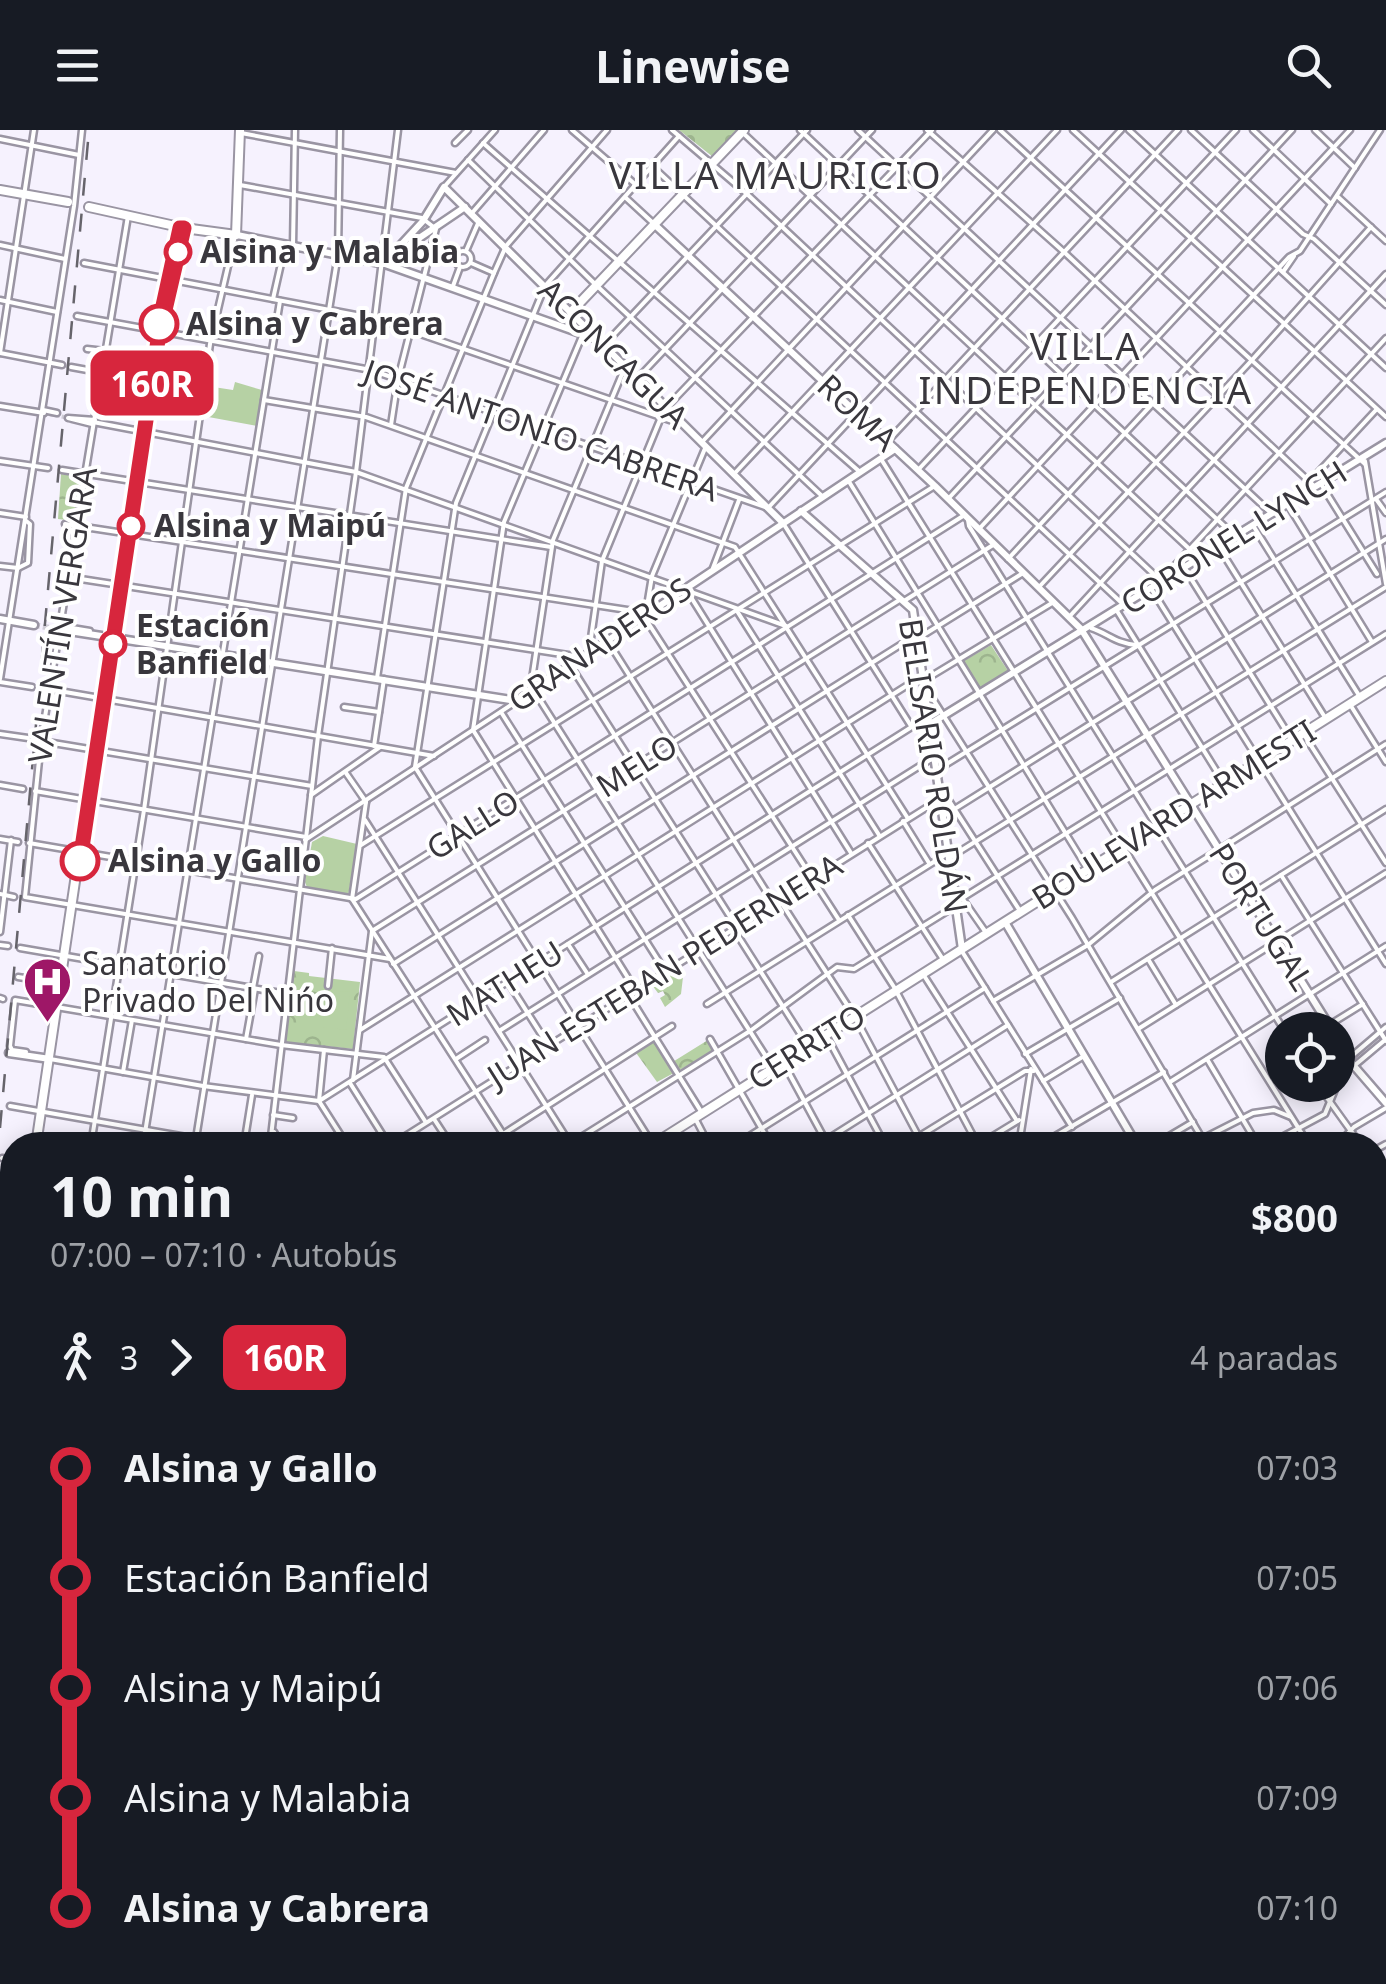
<!DOCTYPE html>
<html lang="es">
<head>
<meta charset="utf-8">
<style>
  body { margin:0; font-family:"Noto Sans",sans-serif; background:#242831; color:#f1f3f6; height:100vh; display:flex; flex-direction:column; font-size:38px; white-space:nowrap }
  * { box-sizing:border-box; margin:0 }
  p { font-size:32px; color:#9ea1a6 }
  .icon { flex:none; width:55px; height:55px; fill:none; stroke:currentColor; stroke-width:2; stroke-linecap:round; stroke-linejoin:round }
  .map { position:relative; flex:1; overflow:hidden }
  .details { position:absolute; left:0px; top:1002px; width:1388px; height:852px; display:flex; flex-direction:column; background:#171b24; border-radius:40px 40px 0 0; box-shadow:0 5px 25px #0003 }
  .details>* { flex:none }
  .badge { padding:0 20px; border-radius:15px; font-size:35px; line-height:65px }
  .fabs { position:absolute; left:1265px; top:882px; display:grid; gap:20px }
  .fabs a { display:grid; place-items:center; width:90px; height:90px; border-radius:50%; background:#171b24; box-shadow:0 5px 25px #0003; font-size:50px }
  .map>.badge { position:absolute; translate:-50% -50%; box-shadow:0 0 0 5px #fff }
  .legs { display:flex; align-items:center; gap:15px; height:110px; padding:0 50px; font-size:32px }
  .legs p { margin-inline-start:auto }
  .summary { display:flex; align-items:center; justify-content:space-between; height:170px; padding:0 50px }
  h1 { font-size:55px; font-weight:700; line-height:75px }
  ul { padding:0 50px; list-style:none }
  li { display:flex; align-items:center; gap:35px; height:110px; font-size:38px }
  li i { display:grid; place-items:center; width:15px; height:100%; margin:0 12px; background:currentColor }
  li i::after { content:''; width:25px; height:25px; margin:-12px; border:8px solid; border-radius:50%; background:#171b24 }
  li p { margin-inline-start:auto }
  li:first-child i { background:linear-gradient(#0000 50%,currentColor 0) }
  li:last-child i { background:linear-gradient(currentColor 50%,#0000 0) }
  header { display:flex; justify-content:space-between; align-items:center; height:130px; padding:0 50px; background:#171b24; font-size:45px; font-weight:700 }
  .map>svg:first-child { display:block }
</style>
</head>
<body>
<header><svg class="icon" aria-label="menu" viewBox="0 0 24 24"><path d="M4 6h16M4 12h16M4 18h16"/></svg>Linewise<svg class="icon" aria-label="search" viewBox="0 0 24 24"><circle cx="10" cy="10" r="6"/><path d="M15 15l6 6"/></svg></header>
<div class="map">
<svg width="1386" height="1854" viewBox="0 0 1386 1854">
  <defs>
    <pattern id="forest-crowns" width="20" height="18" patternUnits="userSpaceOnUse" patternTransform="scale(2.5)"><rect width="20" height="18" fill="#b6d1a4"/><path d="M2 6a3 3 0 1 1 6 0M12 15a3 3 0 1 1 6 0" fill="none" stroke="#9db48e"/></pattern>
    <pattern id="cemetery-stones" width="16" height="16" patternUnits="userSpaceOnUse" patternTransform="scale(2.5)"><rect width="16" height="16" fill="#b6d1a4"/><path d="M2 7V4a2 2 0 0 1 4 0v3zM10 15v-3a2 2 0 0 1 4 0v3z" fill="#9db48e"/></pattern>
  </defs>
  <rect width="100%" height="100%" fill="#f6f2fe"/>
  <g fill="url(#forest-crowns)">
    <path d="M61 344 81 347 74 391 58 389Z"/>
    <path d="M991 515 1010 544 980 562 962 532Z"/>
    <path d="M675 834 683 847 681 864 665 877 660 868 665 865 663 861 658 863 649 851Z"/>
    <path d="M294 841 309 843V846L360 852 353 919 286 912Z"/>
    <path d="M655 907 671 933 708 910 715 921 657 952 634 920Z"/>
  </g>
  <path fill="url(#cemetery-stones)" d="M679 0H739L713 27Z"/>
  <g fill="#b6d1a4">
    <path d="M235 252 262 260 257 296 203 286 207 256 233 260Z"/>
    <path d="M323 706 357 714 348 766 308 760 305 752 312 712Z"/>
    <path d="M327 860 350 862 346 900 323 897Z"/>
  </g>
  <g fill="none" stroke-linecap="round" stroke-linejoin="round">
    <path stroke="#d0cdd7" stroke-width="4" stroke-dasharray="4 2" stroke-linecap="butt" d="M44 283 69 288"/>
    <path stroke="#d0cdd7" stroke-width="6" stroke-dasharray="6 3" stroke-linecap="butt" d="M34 495 62 500"/>
    <defs>
      <g id="minor">
        <path d="M572 0 636 55"/>
        <path d="M672 0 747 64 1161 451"/>
        <path d="M800 0 1236 407"/>
        <path d="M858 0 1272 384"/>
        <path d="M927 0 1064 122 1314 356"/>
        <path d="M1000 0 1365 334"/>
        <path d="M1073 0 1386 287"/>
        <path d="M1129 0 1386 238"/>
        <path d="M1191 0 1303 104 1314 109 1386 175"/>
        <path d="M1253 0 1331 74"/>
        <path d="M1315 0 1355 38"/>
        <path d="M241 3 456 43"/>
        <path d="M743 3 1197 426"/>
        <path d="M0 9 79 25"/>
        <path d="M455 13 468 0"/>
        <path d="M483 13 860 342"/>
        <path d="M468 30 596 155 822 366"/>
        <path d="M653 37 1125 476"/>
        <path d="M240 55 422 88 436 99 398 249 391 295"/>
        <path d="M444 57 495 0"/>
        <path d="M1337 66 1386 111"/>
        <path d="M626 68 652 92"/>
        <path d="M472 83 544 0"/>
        <path d="M128 86 41 611 25 767 390 829"/>
        <path d="M0 115 65 129"/>
        <path d="M293 115 295 0"/>
        <path d="M433 116 455 125"/>
        <circle cx="463" cy="129" r="8"/>
        <path d="M466 121 479 91"/>
        <path d="M84 133 377 189 681 294"/>
        <path d="M471 133 494 143"/>
        <path d="M1283 142 1294 126"/>
        <path d="M453 156 460 137"/>
        <path d="M273 169 285 116"/>
        <path d="M0 170 57 182"/>
        <path d="M77 186 371 240 768 378 1121 0"/>
        <path d="M583 204 504 392 473 600 635 859"/>
        <path d="M604 215 807 0"/>
        <path d="M87 219 105 221"/>
        <path d="M0 223 34 0"/>
        <path d="M0 223 62 235"/>
        <path d="M71 237 203 261"/>
        <path d="M625 237 553 410 531 556 772 936"/>
        <path d="M638 248 872 0"/>
        <path d="M264 270 366 287 735 417 907 687"/>
        <path d="M0 276 44 283"/>
        <path d="M43 280 57 283"/>
        <path d="M93 292 356 342 786 496"/>
        <path d="M92 294 68 288 95 290"/>
        <path d="M703 311 993 0"/>
        <path d="M887 312 1178 0"/>
        <path d="M706 316 652 446 645 488 839 790"/>
        <path d="M881 329 1309 1015"/>
        <path d="M0 331 48 338"/>
        <path d="M1365 331 1386 454"/>
        <path d="M62 340 551 417"/>
        <path d="M918 340 1236 0"/>
        <path d="M735 343 1057 0"/>
        <path d="M848 350 1087 738"/>
        <path d="M1311 350 1376 280"/>
        <path d="M1321 354 1377 444"/>
        <path d="M948 369 1292 0"/>
        <path d="M1376 369 1386 383"/>
        <path d="M1288 375 1372 512"/>
        <path d="M0 383 26 387"/>
        <path d="M968 390 969 396 1284 900"/>
        <path d="M783 393 911 596"/>
        <path d="M65 394 647 483"/>
        <path d="M1254 397 1360 567"/>
        <path d="M979 399 1350 0"/>
        <path d="M1220 419 1326 589"/>
        <path d="M1008 429 1289 127 1300 121 1380 0"/>
        <path d="M0 436 18 438"/>
        <path d="M18 438 28 433 30 394 25 390"/>
        <path d="M713 438 739 370"/>
        <path d="M1185 439 1292 610"/>
        <path d="M68 447 581 527"/>
        <path d="M1164 447 1386 208"/>
        <path d="M1039 457 1252 230 1371 97"/>
        <path d="M1152 460 1386 834"/>
        <path d="M689 464 851 723"/>
        <path d="M904 471 993 415"/>
        <path d="M737 481 879 705"/>
        <path d="M1117 481 1224 653"/>
        <path d="M1069 487 1386 144"/>
        <path d="M60 496 90 501"/>
        <path d="M1091 498C1109 504 1115 513 1136 515"/>
        <path d="M917 509 1023 443"/>
        <path d="M607 510 773 772"/>
        <path d="M589 522 602 431 664 280 932 0"/>
        <path d="M570 535 736 796"/>
        <path d="M377 548 406 358 494 143 506 116 607 0"/>
        <path d="M0 549 74 76 82 0"/>
        <path d="M923 551 1052 473"/>
        <path d="M0 552 32 557"/>
        <path d="M924 555 1072 788 1206 1015"/>
        <path d="M42 558 434 626"/>
        <path d="M1351 576 1386 632"/>
        <path d="M344 577 379 582"/>
        <path d="M501 582 665 841"/>
        <path d="M1303 603 1386 733"/>
        <path d="M0 604 28 608"/>
        <path d="M41 611 312 656"/>
        <path d="M374 616 384 549"/>
        <path d="M937 640 1386 362"/>
        <path d="M346 643 366 672"/>
        <path d="M0 655 23 659"/>
        <path d="M939 655 1020 781"/>
        <path d="M35 661 306 707"/>
        <path d="M311 665 380 617"/>
        <path d="M945 685 1386 409"/>
        <path d="M365 690 571 1015"/>
        <path d="M903 691 929 733"/>
        <path d="M0 709 18 712"/>
        <path d="M305 710 517 571"/>
        <path d="M29 713 356 769 963 386"/>
        <path d="M868 713 944 831"/>
        <path d="M361 715 933 357"/>
        <path d="M949 728 1386 457"/>
        <path d="M1281 745 1386 911"/>
        <path d="M953 755 987 804"/>
        <path d="M0 764 14 767"/>
        <path d="M352 769 503 1004"/>
        <path d="M352 769 366 672"/>
        <path d="M779 769 855 887 923 1015"/>
        <path d="M956 772 1386 504"/>
        <path d="M848 785 894 857 978 1015"/>
        <path d="M733 798 808 916"/>
        <path d="M0 802 11 710"/>
        <path d="M568 814 587 843"/>
        <path d="M0 815 8 816"/>
        <path d="M20 818 287 864"/>
        <path d="M963 823 1072 997"/>
        <path d="M1148 829 1176 875"/>
        <path d="M393 834 916 505"/>
        <path d="M923 844 1017 991"/>
        <path d="M18 847 58 853"/>
        <path d="M508 852 548 915"/>
        <path d="M1111 852 1386 679"/>
        <path d="M328 856 332 818"/>
        <path d="M253 858 259 826"/>
        <path d="M628 864 702 983"/>
        <path d="M0 868 3 869"/>
        <path d="M993 871 1088 815 1155 760 1386 614"/>
        <path d="M707 874 948 723"/>
        <path d="M1138 899 1386 743"/>
        <path d="M360 900 922 546"/>
        <path d="M1321 900 1363 874"/>
        <path d="M499 901 934 627"/>
        <path d="M826 905 885 1015"/>
        <path d="M246 909 255 859"/>
        <path d="M710 909 771 1015"/>
        <path d="M324 920 319 971 347 1015"/>
        <path d="M26 922 12 920 10 916 15 870 281 915 384 927 425 991"/>
        <path d="M1025 924 1120 868"/>
        <path d="M50 929 203 956 319 971 929 586"/>
        <path d="M456 929 485 910"/>
        <path d="M1207 929 1258 1015"/>
        <path d="M783 932 828 1015"/>
        <path d="M1354 936 1385 910"/>
        <path d="M123 942 132 890"/>
        <path d="M353 950 372 801 901 469"/>
        <path d="M1043 951 1084 926"/>
        <path d="M1170 952 1386 816"/>
        <path d="M350 953 389 1015"/>
        <path d="M1318 955 1361 1015"/>
        <path d="M10 976 232 1015"/>
        <path d="M273 985 293 988"/>
        <path d="M695 988 709 1015"/>
        <path d="M434 989 451 1015"/>
        <path d="M274 1002 281 1015"/>
        <path d="M570 1014 750 901 837 837 854 839 954 777"/>
        <path d="M91 1015 144 680 210 214 235 106"/>
        <path d="M143 1015 280 171"/>
        <path d="M195 1015 338 124 340 0"/>
        <path d="M244 1015 252 965"/>
        <path d="M270 1015 318 606 356 342 398 0"/>
        <path d="M391 1015 940 669"/>
        <path d="M486 1015 672 896"/>
        <path d="M653 1015 415 637 456 373 545 156 679 6"/>
        <path d="M735 1015 985 858"/>
        <path d="M818 1015 1008 895"/>
        <path d="M905 1015 1025 941H1034"/>
        <path d="M978 1015 1019 990"/>
        <path d="M1019 1015 1031 939"/>
        <path d="M1040 1015 1164 942"/>
        <path d="M1154 1015 1193 992"/>
        <path d="M1190 1015 1253 983 1274 980 1291 987"/>
        <path d="M1267 1015 1325 984 1347 930 1386 897"/>
        <path d="M1337 1015 1354 997 1386 978"/>
        <path d="M1375 1020 1386 1014"/>
        <path d="M2 1028 12 1030"/>
        <path d="M1375 1039 1386 1058"/>
        <path d="M1375 1055 1386 1050"/>
        <path d="M0 1077 12 1079"/>
        <path d="M0 1081 12 1083"/>
        <path d="M1375 1092 1386 1086"/>
        <path d="M1375 1125 1386 1143"/>
        <path d="M1375 1185 1386 1203"/>
        <path d="M0 1188 12 1190"/>
        <path d="M1375 1196 1386 1189"/>
        <path d="M1375 1250 1386 1243"/>
        <path d="M1375 1293 1386 1308"/>
        <path d="M1375 1305 1386 1299"/>
        <path d="M1375 1342 1386 1335"/>
        <path d="M0 1344 12 1346"/>
        <path d="M1375 1434 1386 1427"/>
        <path d="M1375 1442 1386 1460"/>
        <path d="M1375 1485 1386 1478"/>
        <path d="M10 1489 12 1491"/>
        <path d="M1375 1520 1386 1538"/>
        <path d="M1375 1535 1386 1528"/>
        <path d="M1375 1585 1386 1578"/>
        <path d="M1375 1630 1386 1623"/>
        <path d="M1375 1635 1386 1651"/>
        <path d="M0 1638 12 1631"/>
        <path d="M1375 1672 1386 1665"/>
        <path d="M0 1686 12 1685"/>
        <path d="M10 1711H12"/>
        <path d="M1375 1712 1386 1705"/>
        <path d="M1375 1742 1386 1759"/>
        <path d="M1375 1753 1386 1746"/>
        <path d="M1375 1795 1386 1788"/>
        <path d="M1375 1827 1386 1843"/>
        <path d="M43 1842 44 1854"/>
        <path d="M99 1842 100 1854"/>
        <path d="M296 1842 304 1854"/>
        <path d="M353 1842 361 1854"/>
        <path d="M406 1842 414 1854"/>
        <path d="M460 1842 467 1854"/>
        <path d="M533 1842 540 1854"/>
        <path d="M609 1842 617 1854"/>
        <path d="M770 1842 777 1854"/>
        <path d="M826 1842 833 1854"/>
        <path d="M882 1842 889 1854"/>
        <path d="M938 1842 945 1854"/>
        <path d="M995 1842 1002 1854"/>
        <path d="M1056 1842 1064 1854"/>
        <path d="M1164 1842 1171 1854"/>
        <path d="M1220 1842 1227 1854"/>
        <path d="M1280 1842 1287 1852"/>
        <path d="M1336 1842 1344 1854"/>
        <path d="M333 1849 342 1854"/>
        <path d="M167 1851 180 1842"/>
        <path d="M349 1854 369 1842"/>
        <path d="M409 1854 427 1842"/>
        <path d="M467 1854 484 1842"/>
        <path d="M534 1854 551 1842"/>
        <path d="M593 1854 610 1842"/>
        <path d="M664 1854 684 1842"/>
        <path d="M750 1854 769 1842"/>
        <path d="M818 1854 829 1847"/>
        <path d="M840 1854 859 1842"/>
        <path d="M931 1854 949 1842"/>
        <path d="M1012 1854 1031 1842"/>
        <path d="M1094 1854 1110 1842"/>
        <path d="M1155 1854 1173 1842"/>
        <path d="M1219 1854 1236 1843"/>
        <path d="M1284 1854 1301 1842"/>
        <path d="M1371 1854 1386 1843"/>
      </g>
      <g id="tertiary">
        <path d="M654 94 935 356 1081 499 1332 900"/>
        <path d="M237 105 385 134 597 209"/>
        <path d="M400 121 465 77"/>
        <path d="M388 129 423 91 444 57 782 392"/>
        <path d="M801 381 913 480 962 819"/>
        <path d="M0 489 34 495"/>
        <path d="M63 500 517 571 895 319"/>
        <path d="M930 594 1386 313"/>
        <path d="M1005 792 1137 1015"/>
        <path d="M1338 910 1354 936 1386 973"/>
        <path d="M9 923 50 929"/>
        <path d="M0 1133 12 1135"/>
        <path d="M1375 1365 1386 1383"/>
        <path d="M1375 1384 1384 1378"/>
        <path d="M708 1842 710 1854"/>
      </g>
      <g id="secondary">
        <path d="M0 60 68 72"/>
        <path d="M89 77 184 98 236 105 240 0"/>
        <path d="M571 182 744 0"/>
        <path d="M36 1015 149 251 180 97"/>
        <path d="M652 1015 1386 551"/>
        <path d="M12 1202 1 1341 9 1581 12 1588"/>
        <path d="M160 1842 167 1854"/>
        <path d="M1236 1854V1842"/>
      </g>
      <g id="primary">
        <path d="M1375 1136 1386 1129"/>
        <path d="M234 1854 251 1842"/>
      </g>
    </defs>
    <use href="#minor" stroke="#9a95a3" stroke-width="9"/>
    <use href="#tertiary" stroke="#9a95a3" stroke-width="11"/>
    <use href="#secondary" stroke="#9a95a3" stroke-width="12"/>
    <use href="#primary" stroke="#9a95a3" stroke-width="14"/>
    <use href="#minor" stroke="#fff" stroke-width="4"/>
    <use href="#tertiary" stroke="#fff" stroke-width="6"/>
    <use href="#secondary" stroke="#fff" stroke-width="8"/>
    <use href="#primary" stroke="#fff" stroke-width="9"/>
    <g stroke="#66646b" stroke-width="2.5" stroke-dasharray="18 18" stroke-linecap="butt">
      <path d="M0 998 89 0"/>
      <path d="M0 1726 8 1770"/>
      <path d="M0 1757 10 1854"/>
      <path d="M29 1842 30 1854"/>
    </g>
  </g>
  <g fill="none" stroke-linecap="round" stroke-linejoin="round">
    <defs>
      <path id="line-1" d="M80 731 158 210 184 98H180L159 194"/>
    </defs>
    <use href="#line-1" stroke="#fff" stroke-width="22"/>
    <use href="#line-1" stroke="#d7263d" stroke-width="15"/>
  </g>
  <defs>
    <symbol id="hospital-pin" viewBox="-11 -11 22 30"><path d="M0 17L-7.5 6A9.5 9.5 0 1 1 7.5 6Z" fill="#9e1767" stroke="#fff"/><path d="M-5-5h3v3.5h4V-5h3V5h-3V1.5h-4V5h-3Z" fill="#fff"/></symbol>
  </defs>
  <g fill-rule="evenodd">
    <use href="#hospital-pin" x="20" y="824" width="55" height="75"/>
  </g>
  <g fill="#fff" stroke="#d7263d" stroke-width="5">
    <circle cx="178" cy="122" r="12"/>
    <circle cx="159" cy="194" r="18"/>
    <circle cx="131" cy="396" r="12"/>
    <circle cx="113" cy="514" r="12"/>
    <circle cx="80" cy="731" r="18"/>
  </g>
  <g text-anchor="middle" stroke-width="8" stroke-linejoin="round" paint-order="stroke">
    <g font-size="32" font-weight="bold" fill="#39373d" stroke="#fff" text-anchor="start">
      <text x="200" y="133">Alsina y Malabia</text>
      <text x="186" y="205">Alsina y Cabrera</text>
      <text x="154" y="407">Alsina y Maipú</text>
      <text x="136" y="507">Estación<tspan x="136" dy="37">Banfield</tspan></text>
      <text x="108" y="742">Alsina y Gallo</text>
    </g>
    <g font-size="32" fill="#39373d" stroke="#fff">
      <text transform="translate(613 224) rotate(45)" y="11">ACONCAGUA</text>
      <text transform="translate(857 283) rotate(43)" y="11">ROMA</text>
      <text transform="translate(541 301) rotate(19)" y="11">JOSÉ ANTONIO CABRERA</text>
      <text transform="translate(1234 408) rotate(-32)" y="11">CORONEL LYNCH</text>
      <text transform="translate(63 485) rotate(-81)" y="11">VALENTÍN VERGARA</text>
      <text transform="translate(600 515) rotate(-34)" y="11">GRANADEROS</text>
      <text transform="translate(637 636) rotate(-32)" y="11">MELO</text>
      <text transform="translate(933 636) rotate(81)" y="11">BELISARIO ROLDÁN</text>
      <text transform="translate(1174 685) rotate(-32)" y="11">BOULEVARD ARMESTI</text>
      <text transform="translate(473 695) rotate(-32)" y="11">GALLO</text>
      <text transform="translate(1261 787) rotate(58)" y="11">PORTUGAL</text>
      <text transform="translate(665 841) rotate(-32)" y="11">JUAN ESTEBAN PEDERNERA</text>
      <text transform="translate(505 854) rotate(-32)" y="11">MATHEU</text>
      <text transform="translate(807 917) rotate(-32)" y="11">CERRITO</text>
    </g>
    <g font-size="32" fill="#39373d" stroke="#fff" text-anchor="start">
      <text x="82" y="845">Sanatorio<tspan x="82" dy="37">Privado Del Nińo</tspan></text>
    </g>
    <g font-size="38" letter-spacing="2.5" fill="#39373d" stroke="#fff">
      <text x="776" y="59">VILLA MAURICIO</text>
      <text x="1086" y="230">VILLA<tspan x="1086" dy="44">INDEPENDENCIA</tspan></text>
    </g>
  </g>
</svg>
<div class="fabs">
<a><svg class="icon" aria-label="locate" viewBox="0 0 24 24"><circle cx="12" cy="12" r="6"/><path d="M12 2v4M12 18v4M2 12h4M18 12h4"/></svg></a>
</div>
<b class="badge" style="left:152px;top:253px;background:#d7263d;color:#fff">160R</b>
<section class="details">
<div class="summary"><div><h1>10 min</h1><p>07:00 – 07:10 · Autobús</p></div><b>$800</b></div>
<div class="legs"><svg class="icon" aria-label="walk" viewBox="0 0 24 24"><circle cx="13" cy="4" r="2"/><path d="M13 8l-2 6 4 7M11 14l-3 7M7 12l3-4h3l4 4"/></svg>3<svg class="icon" aria-label="forward" viewBox="0 0 24 24"><path d="M9 5l7 7-7 7"/></svg><b class="badge" style="background:#d7263d;color:#fff">160R</b><p>4 paradas</p></div>
<ul>
<li><i style="color:#d7263d"></i><b>Alsina y Gallo</b><p>07:03</p></li>
<li><i style="color:#d7263d"></i><span>Estación Banfield</span><p>07:05</p></li>
<li><i style="color:#d7263d"></i><span>Alsina y Maipú</span><p>07:06</p></li>
<li><i style="color:#d7263d"></i><span>Alsina y Malabia</span><p>07:09</p></li>
<li><i style="color:#d7263d"></i><b>Alsina y Cabrera</b><p>07:10</p></li>
</ul>
</section>
</div>
</body>
</html>
